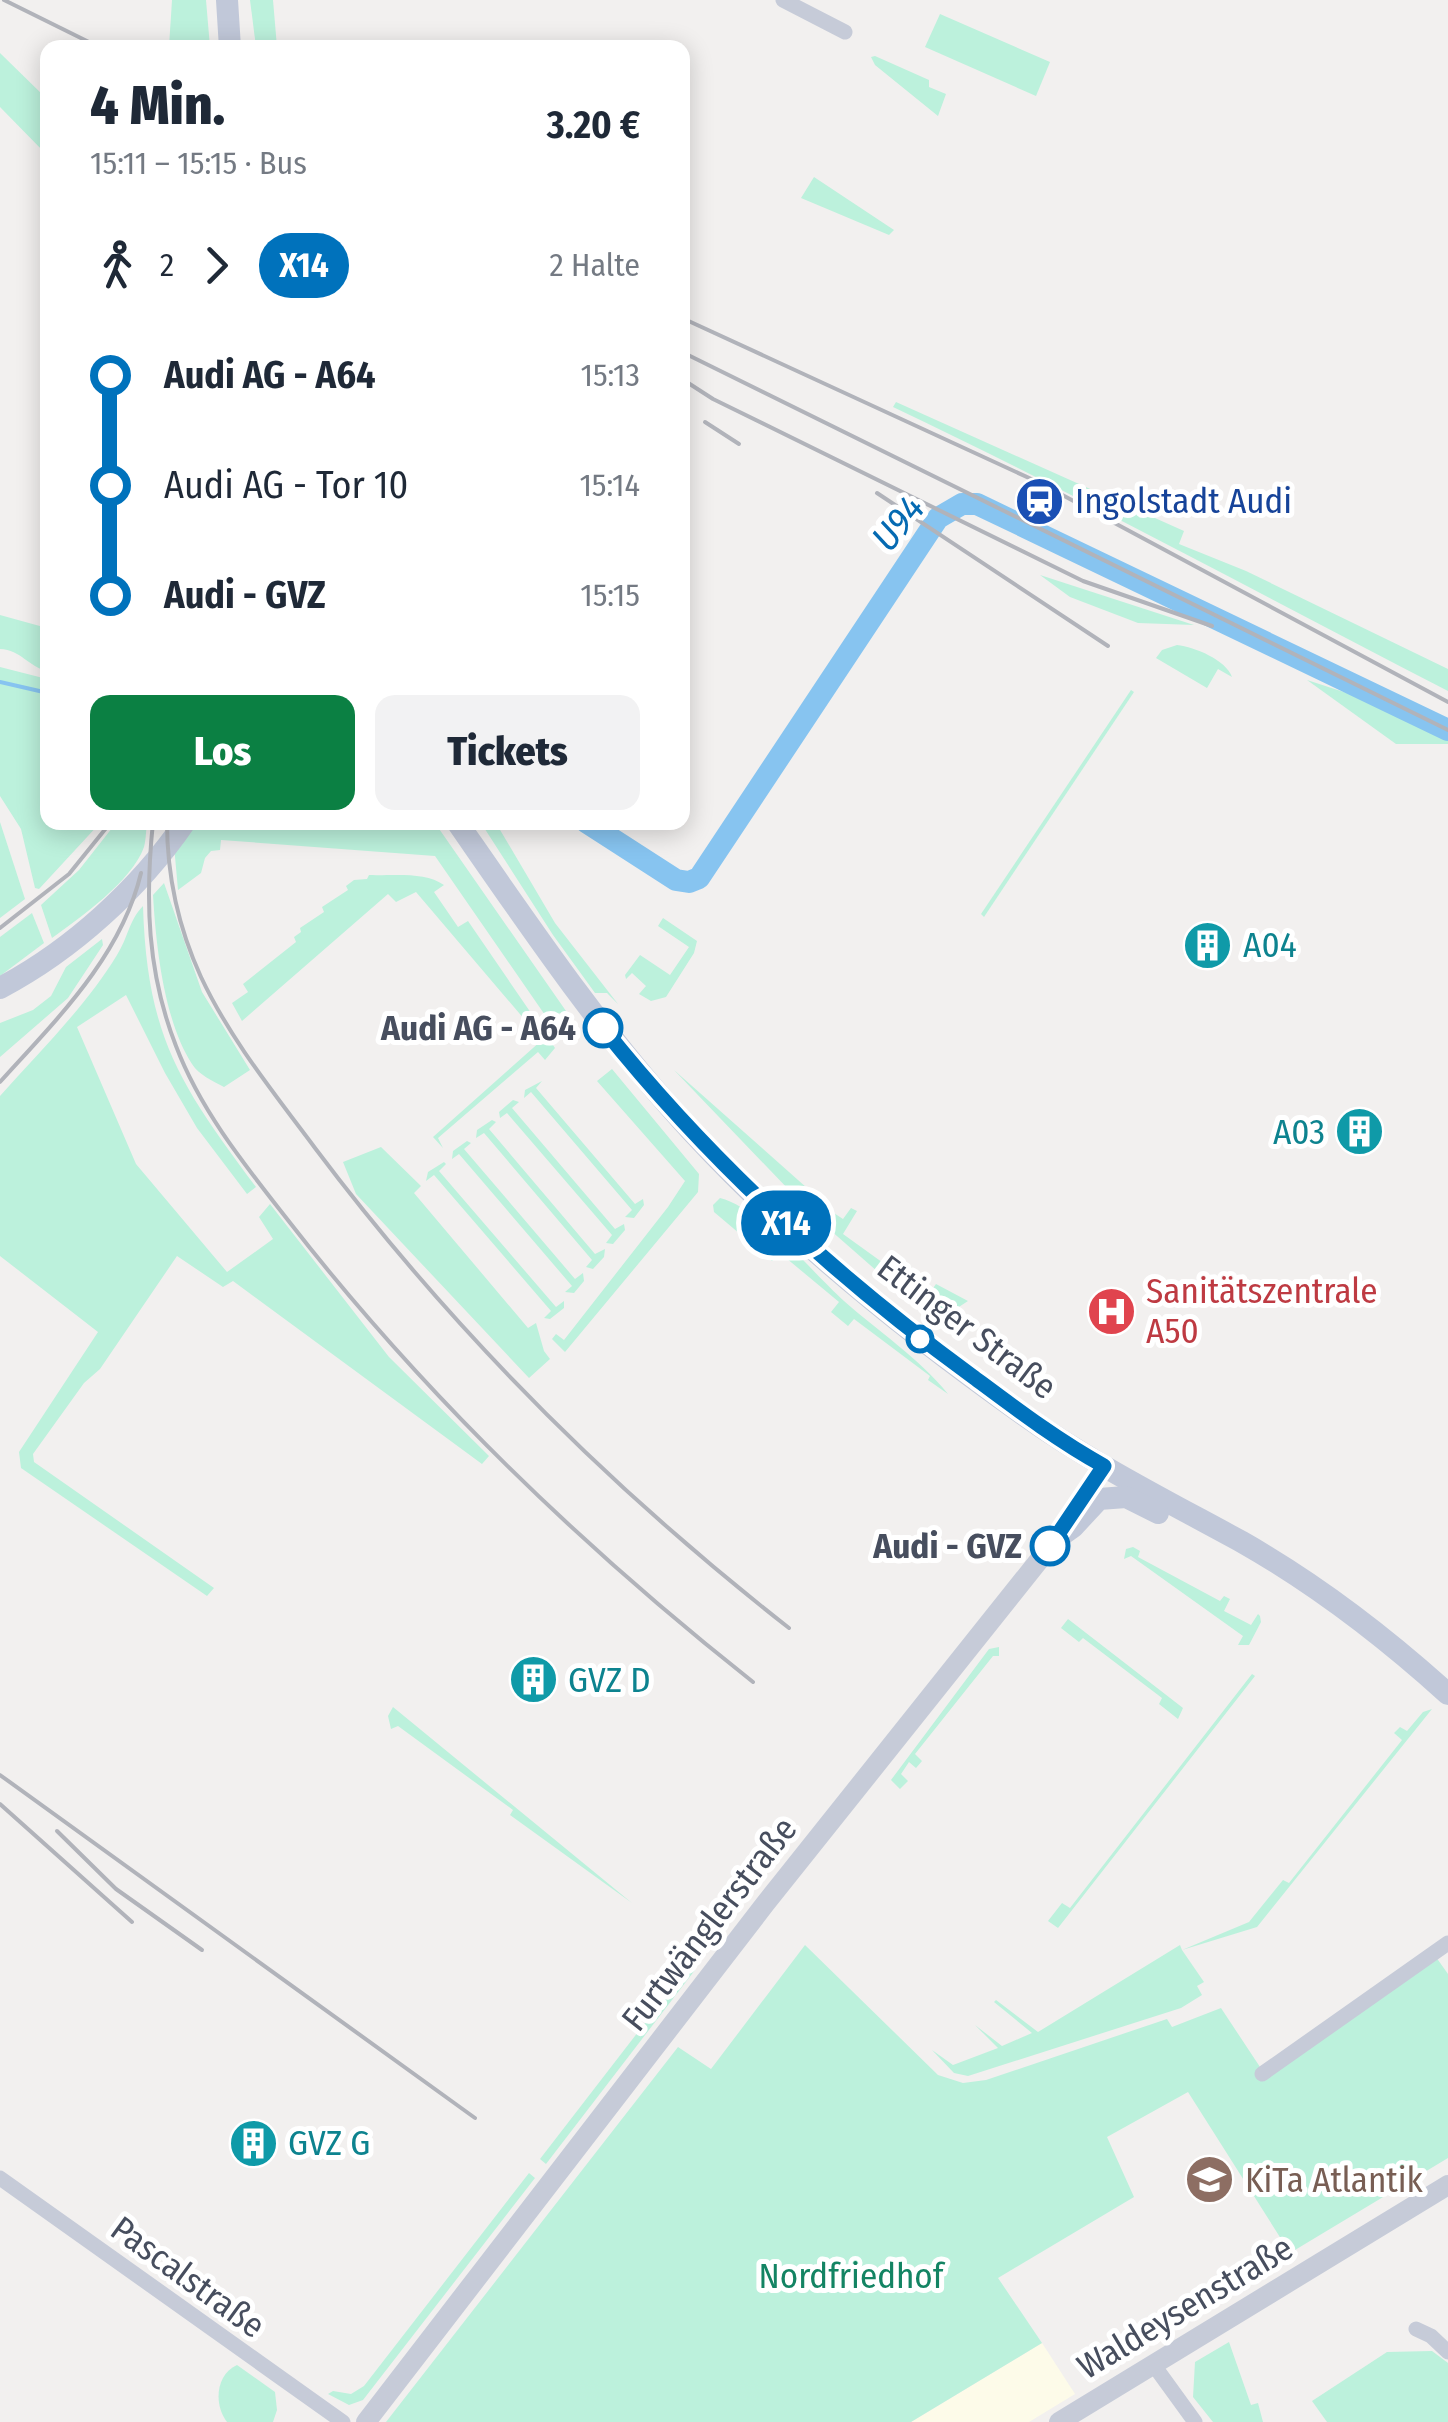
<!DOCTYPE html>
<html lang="de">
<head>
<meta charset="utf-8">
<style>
  body { margin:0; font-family:"Fira Sans Condensed",sans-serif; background:#f2f2f3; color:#1f2937; height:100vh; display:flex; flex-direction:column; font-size:38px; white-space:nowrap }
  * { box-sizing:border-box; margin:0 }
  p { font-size:32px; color:#747a83 }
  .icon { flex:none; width:55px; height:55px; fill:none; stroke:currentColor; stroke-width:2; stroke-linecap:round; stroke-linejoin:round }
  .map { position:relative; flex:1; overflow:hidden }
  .panel { position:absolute; left:40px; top:40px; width:650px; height:790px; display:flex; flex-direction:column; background:#fff; border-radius:20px; box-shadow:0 5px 25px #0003 }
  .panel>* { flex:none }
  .badge { padding:0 20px; border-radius:32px; font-size:35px; line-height:65px }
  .map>.badge { position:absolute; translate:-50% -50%; box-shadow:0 0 0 5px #fff }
  .legs { display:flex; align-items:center; gap:15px; height:110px; padding:0 50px; font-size:32px }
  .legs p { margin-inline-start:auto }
  .overview { display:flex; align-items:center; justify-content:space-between; height:170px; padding:0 50px }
  h1 { font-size:55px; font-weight:800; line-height:75px }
  .action { display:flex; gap:20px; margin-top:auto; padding:20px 50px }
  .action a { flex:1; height:115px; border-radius:20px; background:#0b8043; color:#fff; font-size:40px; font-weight:800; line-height:115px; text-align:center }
  .action a+a { background:#f2f2f3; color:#1f2937 }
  ul { padding:0 50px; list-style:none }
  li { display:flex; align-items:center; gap:35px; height:110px; font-size:38px }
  li i { display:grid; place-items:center; width:15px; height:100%; margin:0 12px; background:currentColor }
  li i::after { content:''; width:25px; height:25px; margin:-12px; border:8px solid; border-radius:50%; background:#fff }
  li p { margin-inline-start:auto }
  li:first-child i { background:linear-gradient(#0000 50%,currentColor 0) }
  li:last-child i { background:linear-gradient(currentColor 50%,#0000 0) }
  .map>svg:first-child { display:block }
</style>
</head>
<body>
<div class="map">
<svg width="1448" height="2422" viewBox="0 0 1448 2422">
  <rect width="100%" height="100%" fill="#f2f0ef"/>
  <path fill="#fdfbe9" d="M1042 2343 1075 2394 1029 2422H911Z"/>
  <g fill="#bcf1dc">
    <path d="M172 0H206L210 47H169Z"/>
    <path d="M250 0H273L277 47H256Z"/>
    <path d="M940 14 1050 62 1036 96 925 47Z"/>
    <path d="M0 53 47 99V155L0 107Z"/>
    <path d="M875 56 929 80V87L946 94 938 116 875 65 871 57Z"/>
    <path d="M814 177 894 230 889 235 801 198Z"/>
    <path d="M896 402 1184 531 1179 544 1246 571 1448 669V691C1263 596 1081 496 893 407Z"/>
    <path d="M1040 575 1194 625 1138 623 1070 597Z"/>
    <path d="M0 615 47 628V671C29 667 21 650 0 649Z"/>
    <path d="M1177 645C1195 647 1226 660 1232 677L1218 669 1207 688 1156 658 1162 650Z"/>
    <path d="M0 667 47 679 48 822 100 823 39 889 35 888 21 829 0 796Z"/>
    <path d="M1307 680 1399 710 1448 733V744H1396Z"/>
    <path d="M1131 690 1134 692 984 917 981 914Z"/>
    <path d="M0 822 25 899 0 918Z"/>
    <path d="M116 823H147C146 830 146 840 144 847 132 881 81 917 52 938L41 905 79 870Z"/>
    <path d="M172 823H435L566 1011 547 1018 435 856 221 840 220 850 211 851 205 858 201 873 178 890Z"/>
    <path d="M481 823H496L555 923 618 1004 607 993H595L553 935Z"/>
    <path d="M369 875C392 876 425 871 444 885L434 892 458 927 468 921 555 1048 545 1060 538 1052 438 1138 443 1148 433 1137 542 1040 416 892 396 902 388 894 242 1021 232 1003 248 992 243 984 296 942 294 937 301 932 300 928 324 912 322 907 348 890 346 886 354 880 367 879Z"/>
    <path d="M164 883 202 992 250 1070 224 1087C213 1081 199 1075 192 1064 164 1021 156 946 153 895Z"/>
    <path d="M143 906C147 1037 180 1085 256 1187L247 1194 197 1128 165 1073 126 995 77 1027 136 1164 227 1272 273 1239 259 1217 270 1204 389 1357 489 1456 482 1464 233 1281 223 1287 177 1256 100 1369 84 1383 33 1454 34 1462 214 1588 207 1596 21 1468 19 1452 98 1332 0 1256V1096C40 1051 86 1006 117 955 128 938 129 920 143 906Z"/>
    <path d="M32 913 44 943 0 976V937Z"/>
    <path d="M663 918 697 941 694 953 666 997 651 1001 639 994 646 986 632 973 626 979 625 975 640 955 670 975 689 947 658 926Z"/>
    <path d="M102 939 103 945 68 998 0 1057V1023L33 1010 51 996 66 967Z"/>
    <path d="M612 1069 699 1174 698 1192 565 1352 552 1339 556 1334 564 1340 668 1207 685 1181 597 1081Z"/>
    <path d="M674 1070 816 1196 814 1200 843 1219 851 1208 857 1211 843 1234 886 1265 899 1256 923 1279 916 1291 926 1298 936 1284 968 1301 942 1318 886 1279 813 1215Z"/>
    <path d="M542 1081 536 1088 635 1204 643 1199 644 1205 634 1218 625 1217 632 1210 531 1092 524 1098 525 1090Z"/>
    <path d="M513 1100 519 1102 512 1108 615 1229 624 1224 625 1230 613 1244 606 1243 612 1235 507 1113 500 1118 499 1112Z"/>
    <path d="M492 1120 496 1122 489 1129 595 1254 605 1249 604 1257 593 1269 586 1267 592 1260 484 1133 476 1138 477 1130Z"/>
    <path d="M467 1141 471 1143 464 1149 575 1279 583 1273 584 1281 574 1293 565 1292 572 1286 459 1154 452 1159 453 1151Z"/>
    <path d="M381 1147 421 1186 414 1193 528 1328 536 1323 544 1351 550 1359 529 1378 356 1194 343 1162Z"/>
    <path d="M444 1162 446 1164 439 1171 556 1307 564 1301V1308L550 1319 544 1318 551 1311 434 1175 426 1181 428 1172Z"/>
    <path d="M720 1198C760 1208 812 1272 844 1301 879 1332 919 1358 948 1394L928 1380 930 1376 854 1319 848 1326 831 1312 839 1302 780 1253 772 1261 714 1212 713 1205Z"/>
    <path d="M1133 1547 1140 1551 1138 1557 1220 1601 1224 1596 1230 1599 1224 1611 1251 1625 1258 1614 1260 1616 1261 1622 1249 1645H1238L1243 1636 1131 1556 1124 1559 1126 1549Z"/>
    <path d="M1068 1619 1183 1708 1178 1719 1159 1704 1162 1698 1083 1638 1079 1642 1061 1628Z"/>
    <path d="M999 1647V1656H993L915 1754 922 1761 916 1768 909 1762 901 1774 908 1781 900 1789 891 1780 989 1649Z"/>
    <path d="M1252 1674 1255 1676 1058 1928 1048 1921 1062 1903 1070 1908Z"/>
    <path d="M393 1707 632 1903 510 1815 513 1810 398 1726 391 1729 388 1716Z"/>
    <path d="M1432 1709 1257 1927 1182 1950 1204 1982 1197 1986 1202 1995 1181 2008 968 2076 954 2073 932 2050 953 2065 998 2048 975 2025 1002 2046 1032 2033 994 2002 996 2000 1038 2032 1180 1945 1182 1950 1249 1922 1283 1880 1289 1883 1402 1740 1394 1733 1400 1727 1407 1731 1423 1712Z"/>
    <path d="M805 1945 938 2075 963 2083 986 2080 1167 2019 1172 2027 1221 2008 1260 2067 1431 1950 1448 1974V2158L1290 2253 1188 2092 1107 2137 1134 2197 998 2278 1042 2343 911 2422H386L678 2047 711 2069Z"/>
    <path d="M689 1966 695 1970 546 2164 540 2159Z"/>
    <path d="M529 2173 535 2178 363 2400 349 2405 328 2394 333 2391 351 2394 364 2386Z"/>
    <path d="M1229 2342 1251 2405 1258 2403 1263 2422H1213L1193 2397 1195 2362Z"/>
    <path d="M1432 2351 1448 2363V2422H1327L1312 2401 1387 2352Z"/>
    <path d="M237 2365 275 2392 277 2410 273 2422H227C214 2405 215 2375 237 2365Z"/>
  </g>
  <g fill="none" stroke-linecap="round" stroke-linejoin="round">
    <path stroke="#87c4f0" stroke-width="4" d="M0 682 48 693"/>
    <path stroke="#87c4f0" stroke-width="22" d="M586 822 676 880 689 882 699 878 938 518 962 504H977L1448 730"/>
    <g stroke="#c6cbd8" stroke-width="15">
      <path d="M783 0 845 32"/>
      <path d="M1262 2074 1448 1943"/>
      <path d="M0 2178 343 2422"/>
      <path d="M1416 2329 1431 2336 1448 2352"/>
      <path d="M1153 2364 1195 2422"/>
    </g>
    <g stroke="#c6cbd8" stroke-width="20">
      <path d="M366 2422 765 1904 1056 1539 1104 1466"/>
      <path d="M1059 2422 1448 2185"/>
    </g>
    <g stroke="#c1c8d9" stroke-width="22">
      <path d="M227 0 230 48"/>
      <path d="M457 822C532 930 605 1038 694 1134 791 1239 904 1330 1021 1413 1091 1463 1167 1501 1242 1542 1316 1584 1385 1637 1448 1694"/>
      <path d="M0 988C72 950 139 889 185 822"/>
      <path d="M1056 1539 1073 1527 1099 1499 1126 1497 1158 1513"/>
    </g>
    <g stroke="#b1b3ba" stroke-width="4">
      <path d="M4 0 101 48"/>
      <path d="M682 318 1040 483 1448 702"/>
      <path d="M682 352 1448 730"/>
      <path d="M682 379 713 399 1083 581 1212 626"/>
      <path d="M705 422 739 444"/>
      <path d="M877 493 1108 646"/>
      <path d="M153 822C145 900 147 972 176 1046 201 1112 248 1169 291 1224 426 1397 581 1546 753 1682"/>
      <path d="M167 822C167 875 179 929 201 977 230 1039 274 1093 315 1148 451 1329 610 1488 789 1628"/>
      <path d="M0 928 69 874 111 822"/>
      <path d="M0 1082C56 1020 121 957 141 873"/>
      <path d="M0 1775 475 2118"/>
      <path d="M0 1804 132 1922"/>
      <path d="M57 1831 116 1889 202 1950"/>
    </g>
  </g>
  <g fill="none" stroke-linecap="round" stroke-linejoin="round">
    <defs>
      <path id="line-1" d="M603 1028C709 1161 835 1276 972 1376 1015 1408 1057 1440 1104 1466L1050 1546"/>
    </defs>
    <use href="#line-1" stroke="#fff" stroke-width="22"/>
    <use href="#line-1" stroke="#0072bc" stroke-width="15"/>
  </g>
  <defs>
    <symbol id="station-disc" viewBox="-11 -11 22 22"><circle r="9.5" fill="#1a4fb4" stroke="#fff"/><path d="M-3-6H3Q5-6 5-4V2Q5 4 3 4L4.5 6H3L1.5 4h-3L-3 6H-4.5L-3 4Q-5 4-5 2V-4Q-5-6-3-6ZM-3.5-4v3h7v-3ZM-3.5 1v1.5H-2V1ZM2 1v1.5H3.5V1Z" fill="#fff"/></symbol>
    <symbol id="building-disc" viewBox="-11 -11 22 22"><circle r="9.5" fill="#0f9aa8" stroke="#fff"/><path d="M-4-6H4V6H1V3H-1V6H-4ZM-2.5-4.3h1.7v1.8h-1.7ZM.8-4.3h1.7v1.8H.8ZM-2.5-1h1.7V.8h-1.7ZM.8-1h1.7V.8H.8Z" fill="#fff"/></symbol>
    <symbol id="hospital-disc" viewBox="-11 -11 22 22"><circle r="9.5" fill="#e0444e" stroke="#fff"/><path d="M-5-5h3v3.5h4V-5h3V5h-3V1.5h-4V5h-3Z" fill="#fff"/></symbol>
    <symbol id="school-disc" viewBox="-11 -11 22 22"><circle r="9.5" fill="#8d6e63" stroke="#fff"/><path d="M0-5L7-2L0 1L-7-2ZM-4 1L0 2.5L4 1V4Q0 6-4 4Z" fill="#fff"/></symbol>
  </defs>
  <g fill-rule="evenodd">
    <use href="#station-disc" x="1012" y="474" width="55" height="55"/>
    <use href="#building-disc" x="1180" y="918" width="55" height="55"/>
    <use href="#building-disc" x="1332" y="1104" width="55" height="55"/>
    <use href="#hospital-disc" x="1084" y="1284" width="55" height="55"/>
    <use href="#building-disc" x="506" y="1652" width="55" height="55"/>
    <use href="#building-disc" x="226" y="2116" width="55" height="55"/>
    <use href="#school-disc" x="1182" y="2152" width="55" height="55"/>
  </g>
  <g fill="#fff" stroke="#0072bc" stroke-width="5">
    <circle cx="603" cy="1028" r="18"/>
    <circle cx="920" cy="1339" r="12"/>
    <circle cx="1050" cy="1546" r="18"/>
  </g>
  <g text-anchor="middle" stroke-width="10" stroke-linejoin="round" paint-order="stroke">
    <g font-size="35" fill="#164399" stroke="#fff" text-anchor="start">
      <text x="1075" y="513">Ingolstadt Audi</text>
    </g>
    <g font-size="35" fill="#0d838f" stroke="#fff" text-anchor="start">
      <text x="1243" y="957">A04</text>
      <text x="1325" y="1144" text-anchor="end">A03</text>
      <text x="568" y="1692">GVZ D</text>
      <text x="288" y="2155">GVZ G</text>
    </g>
    <g font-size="35" font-weight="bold" fill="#474e5e" stroke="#fff" text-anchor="end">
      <text x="576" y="1040">Audi AG - A64</text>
      <text x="1022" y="1558">Audi - GVZ</text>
    </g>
    <g font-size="35" fill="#be3a42" stroke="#fff" text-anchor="start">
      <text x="1146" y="1303">Sanitätszentrale<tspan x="1146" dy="40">A50</tspan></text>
    </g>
    <g font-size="35" fill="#474e5e" stroke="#fff">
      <text transform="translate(967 1327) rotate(37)" y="12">Ettinger Straße</text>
      <text transform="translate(709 1924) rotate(-52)" y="12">Furtwänglerstraße</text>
      <text transform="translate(188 2277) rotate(36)" y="12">Pascalstraße</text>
      <text transform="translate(1185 2307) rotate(-31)" y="12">Waldeysenstraße</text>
    </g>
    <g font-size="35" fill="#785e54" stroke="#fff" text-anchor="start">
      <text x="1245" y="2192">KiTa Atlantik</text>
    </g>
    <g font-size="35" fill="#138463" stroke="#fff">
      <text x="851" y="2288">Nordfriedhof</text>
    </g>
    <g font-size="38" font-style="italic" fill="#056ab2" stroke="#fff">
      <text transform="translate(898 523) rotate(-51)" y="13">U94</text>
    </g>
  </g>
</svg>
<b class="badge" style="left:786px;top:1223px;background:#0072bc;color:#fff">X14</b>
<section class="panel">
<div class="overview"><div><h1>4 Min.</h1><p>15:11 – 15:15 · Bus</p></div><b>3.20 €</b></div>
<div class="legs"><svg class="icon" aria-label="walk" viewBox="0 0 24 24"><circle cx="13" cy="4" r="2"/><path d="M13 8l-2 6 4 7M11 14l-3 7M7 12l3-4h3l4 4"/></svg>2<svg class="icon" aria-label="forward" viewBox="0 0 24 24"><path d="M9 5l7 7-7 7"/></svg><b class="badge" style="background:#0072bc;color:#fff">X14</b><p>2 Halte</p></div>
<ul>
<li><i style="color:#0072bc"></i><b>Audi AG - A64</b><p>15:13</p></li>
<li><i style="color:#0072bc"></i><span>Audi AG - Tor 10</span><p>15:14</p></li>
<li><i style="color:#0072bc"></i><b>Audi - GVZ</b><p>15:15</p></li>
</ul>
<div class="action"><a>Los</a><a>Tickets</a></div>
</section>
</div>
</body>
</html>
